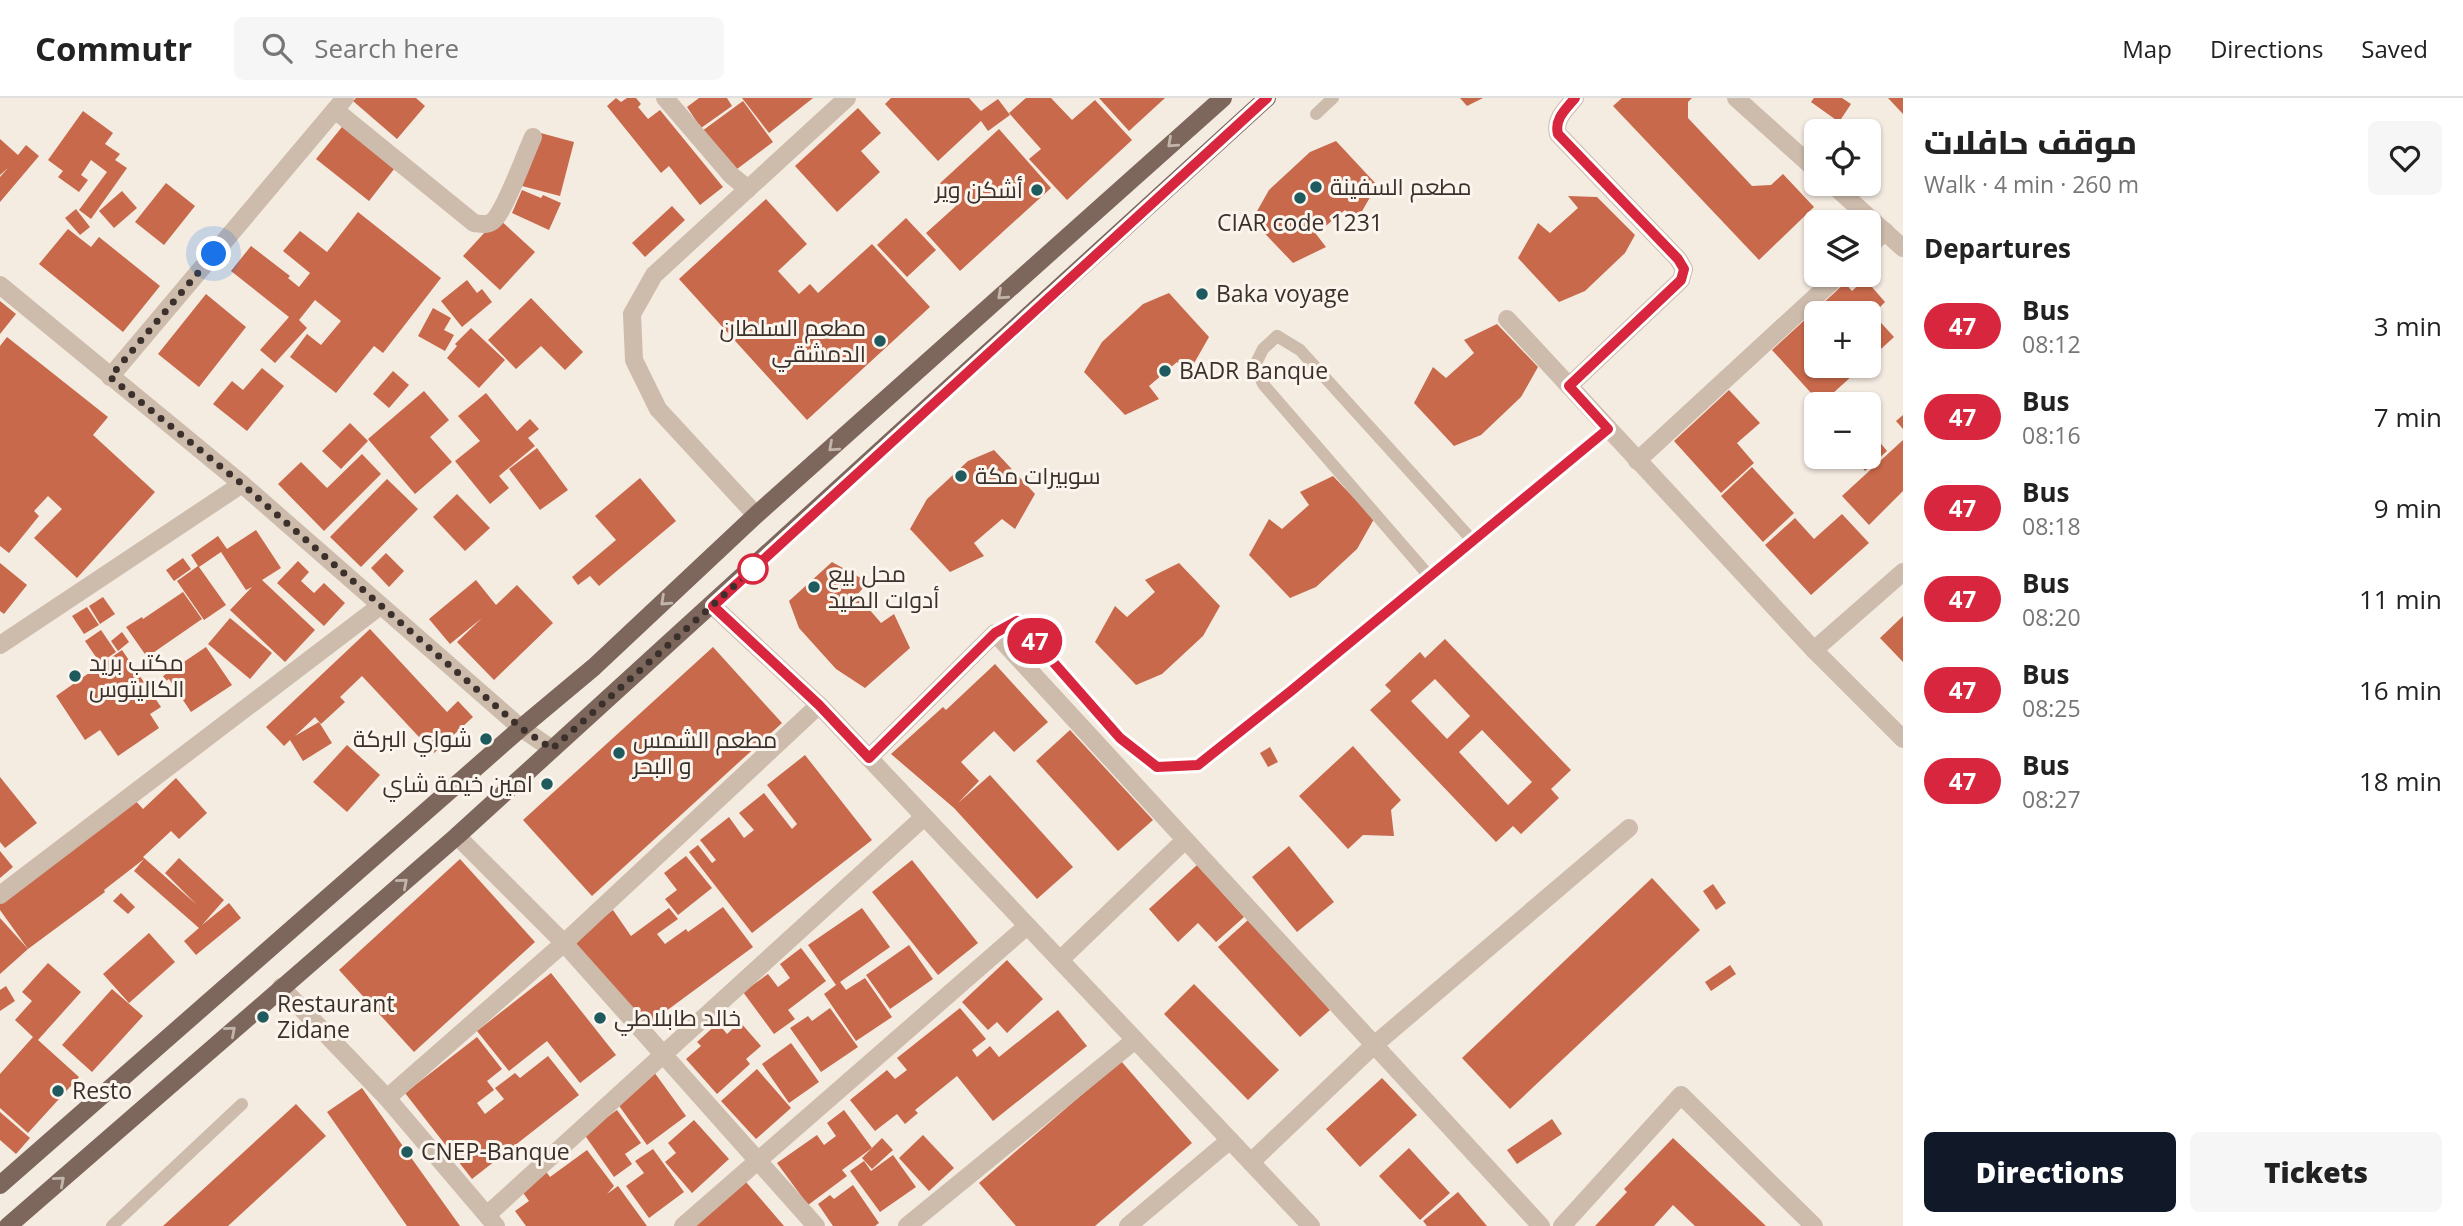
<!DOCTYPE html>
<html lang="en">
<head>
<meta charset="utf-8">
<style>
  body { margin:0; font-family:"Open Sans",Cairo,sans-serif; background:#f6f6f6; color:#222; height:100vh; display:flex; flex-direction:column; font-size:26px; white-space:nowrap }
  * { box-sizing:border-box; margin:0 }
  p { font-size:23px; color:#767676 }
  .icon { flex:none; width:38px; height:38px; fill:none; stroke:currentColor; stroke-width:2; stroke-linecap:round; stroke-linejoin:round }
  .map { position:relative; flex:1; overflow:hidden }
  .details { display:flex; flex-direction:column; background:#fff; width:560px }
  .details>* { flex:none }
  .badge { padding:0 14px; border-radius:23px; font-size:24px; line-height:46px }
  .tools { position:absolute; left:1804px; top:21px; display:grid; gap:14px }
  .tools a { display:grid; place-items:center; width:77px; height:77px; border-radius:10px; background:#fff; box-shadow:0 2px 5px #0004; font-size:35px }
  .you { position:absolute; width:35px; height:35px; margin:-18px; border:5px solid #fff; border-radius:50%; background:#1a73e8; box-shadow:0 0 0 10px #1a73e833 }
  .map>.badge { position:absolute; translate:-50% -50%; box-shadow:0 0 0 4px #fff }
  h2 { padding:0 21px; font-size:26px; line-height:63px }
  .round { display:grid; place-items:center; flex:none; width:74px; height:74px; border-radius:10px; background:#f6f6f6 }
  .head { display:flex; align-items:center; justify-content:space-between; height:119px; padding:0 21px }
  h1 { font-size:33px; font-weight:800; line-height:52px }
  .button { display:flex; gap:14px; margin-top:auto; padding:14px 21px }
  .button a { flex:1; height:80px; border-radius:10px; background:#111827; color:#fff; font-size:28px; font-weight:800; line-height:80px; text-align:center }
  .button a+a { background:#f6f6f6; color:#222 }
  ul { padding:0; list-style:none }
  li { display:flex; align-items:center; gap:21px; height:91px; padding:0 21px }
  li div { flex:1 }
  li b { display:block; font-size:26px }
  li em { font-style:normal }
  li .badge { min-width:77px; font-weight:700; text-align:center }
  header { display:flex; align-items:center; gap:42px; box-sizing:border-box; height:98px; padding:0 35px; background:#fff; border-bottom:2px solid #e0e0e0 }
  header strong { font-size:33px }
  nav { display:flex; gap:38px; margin-inline-start:auto; font-size:24px }
  .search { width:490px; height:63px; background:#f6f6f6; display:flex; align-items:center; gap:18px; box-sizing:border-box; padding:0 24px; border-radius:10px; color:#767676; font-size:26px }
  main { display:flex; flex:1; min-height:0 }
  .map>svg:first-child { display:block }
</style>
</head>
<body>
<header>
<strong>Commutr</strong>
<div class="search"><svg class="icon" aria-label="search" viewBox="0 0 24 24"><circle cx="10" cy="10" r="6"/><path d="M15 15l6 6"/></svg>Search here</div>
<nav><a>Map</a><a>Directions</a><a>Saved</a></nav>
</header>
<main>
<div class="map">
<svg width="1903" height="1128" viewBox="0 0 1903 1128">
  <rect width="100%" height="100%" fill="#f4ebe1"/>
  <g fill="#c8694b" fill-rule="evenodd">
    <path d="M356 0H416L425 8 397 41 353 3Z"/>
    <path d="M616 0 621 4 627 0H636L641 6 638 9 648 21 660 12 723 89 700 107 669 68 661 75 607 8Z"/>
    <path d="M699 0H727L732 8 701 30 687 9Z"/>
    <path d="M742 0H813L769 35Z"/>
    <path d="M891 0H969L981 13 998 1 1010 17 988 33 981 23 938 63 885 6Z"/>
    <path d="M1026 0H1051L1072 22 1095 2 1132 42 1067 102 1029 61 1041 51 1009 15Z"/>
    <path d="M1099 0H1165L1129 33Z"/>
    <path d="M1460 0H1483L1467 8Z"/>
    <path d="M1622 0H1692L1688 4V20L1752 88 1771 87 1783 76 1814 109 1759 162 1613 8Z"/>
    <path d="M1814 0H1842L1851 6 1839 24 1811 4Z"/>
    <path d="M1888 0H1903V16Z"/>
    <path d="M743 3 773 44 733 74 702 33Z"/>
    <path d="M858 10 881 35 861 53 880 74 837 114 795 68Z"/>
    <path d="M83 13 113 35 105 46 120 56 115 62 127 70 91 121 79 112 107 74 91 62 81 77 88 82 79 94 58 79 63 73 48 62Z"/>
    <path d="M346 24 398 66 369 103 316 61Z"/>
    <path d="M999 31 1051 90 960 173 926 135 956 108 937 88Z"/>
    <path d="M537 34 574 44 560 98 522 88Z"/>
    <path d="M0 41 18 57 26 47 39 58 0 104V79L8 70 0 77Z"/>
    <path d="M1336 43 1377 87 1357 122 1345 112 1316 136 1326 149 1293 165 1252 122 1269 92 1310 54Z"/>
    <path d="M166 85 195 108 164 147 135 124Z"/>
    <path d="M522 92 541 100 543 97 561 105 549 132 512 115Z"/>
    <path d="M122 93 137 110 114 130 99 113Z"/>
    <path d="M1568 98 1597 99 1635 137 1625 155 1585 193 1559 204 1518 160 1538 125 1550 135 1578 110Z"/>
    <path d="M766 101 807 146 778 173 799 196 810 186 818 195 872 146 930 209 807 322 679 181Z"/>
    <path d="M672 108 685 122 645 159 632 145Z"/>
    <path d="M76 111 90 129 80 137 65 120Z"/>
    <path d="M358 114 441 180 383 255 374 248 336 295 290 259 307 236 321 247 341 223 315 202 299 222 307 230 275 265 260 252 289 219 231 173 251 148 290 178 288 180 299 189 310 175 283 153 300 133 327 154Z"/>
    <path d="M498 120 535 154 500 192 463 158Z"/>
    <path d="M906 120 936 152 907 179 877 147Z"/>
    <path d="M68 131 91 149 99 139 160 188 123 234 39 166Z"/>
    <path d="M1865 181 1885 204 1873 216 1894 239 1869 262V215H1816V268H1863L1821 306 1772 252 1845 185 1852 193Z"/>
    <path d="M467 182 477 195 482 191 492 204 462 229 441 203Z"/>
    <path d="M1169 195 1209 239 1189 274 1177 264 1149 288 1159 301 1125 317 1084 274 1102 244 1143 206Z"/>
    <path d="M206 196 246 229 199 289 158 256Z"/>
    <path d="M531 200 583 254 565 272 541 248 516 271 488 242Z"/>
    <path d="M0 203 16 216 0 236Z"/>
    <path d="M433 210 451 220 444 232 454 237 445 253 418 238Z"/>
    <path d="M1497 226 1538 269 1521 299 1481 337 1454 348 1414 305 1433 269 1446 280 1474 255 1464 242Z"/>
    <path d="M471 230 505 262 479 290 447 260 457 248 455 246Z"/>
    <path d="M7 239 108 319 93 337 155 394 77 480 34 440 62 411 48 398 34 413 39 418 9 455 0 448V248Z"/>
    <path d="M262 270 284 288 247 333 213 306 232 283 243 292Z"/>
    <path d="M393 273 409 287 389 310 373 296Z"/>
    <path d="M1729 292 1760 325 1737 345 1754 365 1721 395 1674 343Z"/>
    <path d="M424 293 449 322 430 339 452 364 415 396 368 341Z"/>
    <path d="M486 295 517 333 530 321 539 331 528 340 535 348 499 378 509 390 490 406 455 363 480 343 458 318Z"/>
    <path d="M1903 317V331L1896 323Z"/>
    <path d="M350 325 368 343 341 371 322 353Z"/>
    <path d="M1878 342 1887 353 1865 373 1856 362 1860 359H1869V351Z"/>
    <path d="M1903 342V393L1869 427 1842 398Z"/>
    <path d="M537 350 568 392 540 412 509 371Z"/>
    <path d="M994 352 1035 396 1015 431 1002 421 974 445 984 458 950 474 910 431 927 401 968 363Z"/>
    <path d="M362 356 381 376 324 433 278 386 301 364 327 390Z"/>
    <path d="M1752 369 1794 415 1763 444 1721 398Z"/>
    <path d="M1333 378 1374 421 1357 451 1316 489 1290 500 1249 457 1269 421 1282 431 1309 407 1300 394Z"/>
    <path d="M640 380 676 423 599 488 590 478 578 487 572 479 616 442 595 418Z"/>
    <path d="M387 381 418 411 361 469 330 439Z"/>
    <path d="M457 396 490 430 465 453 433 419Z"/>
    <path d="M1842 416 1869 445 1811 497 1765 447 1795 420 1814 441Z"/>
    <path d="M256 432 281 470 262 482 315 532 285 564 230 512 252 489 246 492 221 454 199 469 226 507 204 522 177 483 198 468 191 457 218 438 227 451Z"/>
    <path d="M386 455 404 473 389 489 371 470Z"/>
    <path d="M183 460 191 471 174 483 166 472Z"/>
    <path d="M298 463 309 474 301 483 314 495 324 485 345 505 324 528 277 485Z"/>
    <path d="M832 464 868 484 857 497 881 525 894 516 910 550 865 590 836 571 799 530 789 503Z"/>
    <path d="M0 465 27 487 4 516 0 513Z"/>
    <path d="M1179 465 1220 508 1203 538 1162 576 1136 587 1095 544 1115 508 1127 519 1155 494 1145 482Z"/>
    <path d="M476 482 496 507 517 487 553 525 494 582 457 544 482 520 450 546 429 521Z"/>
    <path d="M183 494 202 521 147 559 126 529 142 519 143 521Z"/>
    <path d="M103 499 115 516 100 526 89 508Z"/>
    <path d="M87 509 99 527 84 536 72 518Z"/>
    <path d="M1903 518V564L1880 540Z"/>
    <path d="M230 520 272 555 250 581 208 546Z"/>
    <path d="M370 531 447 614 458 603 473 619 434 655 362 578 340 599 345 604 321 626 315 619 295 638 319 624 332 645 303 663 290 642 284 648 266 629Z"/>
    <path d="M101 532 116 554 100 565 85 543Z"/>
    <path d="M122 534 129 544 118 553 111 543Z"/>
    <path d="M1445 541 1571 672 1551 691 1559 700 1521 736 1513 728 1496 744 1370 612 1391 593 1385 587 1420 554 1425 560ZM1435 581 1470 618 1447 641 1411 603ZM1482 632 1532 684 1508 707 1459 654Z"/>
    <path d="M206 549 232 587 191 614 169 581 166 583 163 578Z"/>
    <path d="M713 549 782 625 592 798 523 722Z"/>
    <path d="M122 552 161 609 150 616 159 630 118 658 100 632 85 642 56 598Z"/>
    <path d="M995 566 1048 624 1014 654 994 633 961 664 979 683 958 705 990 677 1073 769 1037 801 954 710 891 656 943 609 946 612Z"/>
    <path d="M1070 632 1153 722 1118 753 1036 663Z"/>
    <path d="M347 647 380 677 347 714 313 684Z"/>
    <path d="M1353 648 1401 702 1391 712 1394 738 1363 737 1348 751 1299 698Z"/>
    <path d="M1270 649 1278 664 1268 669 1260 655Z"/>
    <path d="M805 657 872 742 752 835 689 754 698 747 712 765 716 762 700 742 729 719 744 740 754 732 739 715 764 695 792 731 797 726 767 687Z"/>
    <path d="M0 679 37 725 5 750 0 744Z"/>
    <path d="M176 680 207 715 179 741 171 733 143 759 197 807 165 775 179 760 224 802 202 827 229 805 241 820 196 857 184 843 199 830 134 773 144 761 104 792 105 794 28 851 0 812V799L133 700 143 711Z"/>
    <path d="M1289 748 1334 804 1297 834 1252 779Z"/>
    <path d="M0 753 13 769 0 780Z"/>
    <path d="M686 758 712 790 678 817 665 801 677 792 664 775Z"/>
    <path d="M460 761 535 844 414 954 339 872Z"/>
    <path d="M912 762 978 845 938 877 872 794Z"/>
    <path d="M1197 767 1244 819 1216 844 1198 825 1178 844 1149 811Z"/>
    <path d="M1652 780 1700 832 1510 1011 1462 960Z"/>
    <path d="M1713 786 1726 805 1716 812 1703 793Z"/>
    <path d="M121 795 135 809 128 816 113 803Z"/>
    <path d="M723 809 753 849 643 930 624 911 573 841 613 812 631 838 669 810 678 821 657 836 665 846 686 831 688 834Z"/>
    <path d="M862 810 890 849 840 884 846 892 865 880 892 919 856 943 824 896 836 887 808 847Z"/>
    <path d="M0 820 28 851 0 876Z"/>
    <path d="M1248 822 1330 912 1300 939 1218 849Z"/>
    <path d="M149 835 175 864 129 905 103 876Z"/>
    <path d="M909 847 933 881 890 911 866 877Z"/>
    <path d="M801 850 826 883 788 912 795 921 774 936 743 894 768 876 778 889 790 880 780 866Z"/>
    <path d="M1007 862 1043 901 1007 935 997 924 988 932 962 904Z"/>
    <path d="M48 865 81 894 38 942 79 979 28 1035 0 1010V976L33 939 15 922 32 903 22 894Z"/>
    <path d="M1730 867 1736 876 1711 893 1705 884Z"/>
    <path d="M551 875 616 957 580 985 547 943 509 973 477 933Z"/>
    <path d="M1194 886 1279 972 1248 1002 1164 916Z"/>
    <path d="M6 888 15 903 0 913V892Z"/>
    <path d="M112 891 143 918 92 974 62 947Z"/>
    <path d="M830 910 858 949 821 974 790 930 808 918 812 923Z"/>
    <path d="M960 910 986 941 972 952 977 959 990 948 999 959 1058 912 1087 948 993 1023 957 978 915 1012 918 1015 905 1026 897 1016 875 1033 850 1002 887 972 895 981 907 972 897 960Z"/>
    <path d="M740 924 761 948 746 961 750 966 717 996 686 961 701 948 697 944 718 925 727 936Z"/>
    <path d="M477 939 502 971 487 983 494 992 477 1005 485 1016 504 1001 495 990 515 975 520 980 548 958 579 997 472 1081 405 995Z"/>
    <path d="M791 945 819 984 789 1005 762 966Z"/>
    <path d="M1121 963 1192 1045 1095 1128H1016L979 1085Z"/>
    <path d="M757 971 791 1010 756 1041 721 1003Z"/>
    <path d="M654 974 686 1018 647 1047 615 1002Z"/>
    <path d="M1382 980 1417 1017 1360 1069 1326 1031Z"/>
    <path d="M362 990 407 1054 460 1128H407L327 1014Z"/>
    <path d="M296 1006 326 1038 228 1128H163Z"/>
    <path d="M617 1012 641 1045 625 1056 632 1066 614 1079 584 1036Z"/>
    <path d="M844 1012 872 1050 842 1072 847 1078 808 1107 777 1065 817 1037 824 1047 836 1038 827 1025Z"/>
    <path d="M0 1014 30 1040 16 1056 0 1042Z"/>
    <path d="M1552 1021 1562 1036 1517 1066 1507 1052Z"/>
    <path d="M694 1022 729 1061 692 1095 665 1064 676 1055 668 1045Z"/>
    <path d="M923 1037 954 1070 929 1093 899 1060Z"/>
    <path d="M882 1040 893 1052 872 1071 862 1060Z"/>
    <path d="M1673 1040 1766 1128H1695L1673 1107 1654 1128H1595L1627 1094 1624 1091Z"/>
    <path d="M1409 1050 1450 1095 1420 1122 1379 1078Z"/>
    <path d="M653 1051 684 1094 649 1120 626 1088 644 1075 635 1063Z"/>
    <path d="M587 1052 614 1088 607 1096 618 1088 647 1128H526L515 1113 529 1103 519 1089 544 1071 550 1079Z"/>
    <path d="M893 1057 916 1089 880 1114 850 1073 864 1063 871 1073Z"/>
    <path d="M746 1084 784 1128H694Z"/>
    <path d="M853 1087 879 1125 875 1128H833L818 1106 830 1097 834 1101Z"/>
    <path d="M1458 1094 1487 1128H1427L1423 1123Z"/>
  </g>
  <g fill="none" stroke-linecap="round" stroke-linejoin="round">
    <g stroke="#cdbbac" stroke-width="12">
      <path d="M1316 16 1333 0"/>
      <path d="M1430 479 1263 286 1255 267 1263 251 1277 238 1300 252 1473 443"/>
      <path d="M995 535 1017 523 1120 640 1157 669 1198 667 1271 610 1608 331"/>
      <path d="M112 1128 242 1006"/>
    </g>
    <g stroke="#cdbbac" stroke-width="18">
      <path d="M665 0 731 77 748 91"/>
      <path d="M1736 0 1816 72"/>
      <path d="M335 12 474 125C482 126 489 128 495 121 507 107 524 59 533 39"/>
      <path d="M1832 86 1903 150"/>
      <path d="M1869 149 1885 133"/>
      <path d="M0 187 242 386 521 630 552 651"/>
      <path d="M1507 221 1814 552 1903 641"/>
      <path d="M110 279 345 0"/>
      <path d="M1569 288 1681 182 1684 171 1678 161 1558 36C1554 21 1566 11 1575 0"/>
      <path d="M1637 363 1839 177"/>
      <path d="M756 417 658 311 634 262 632 216 654 177 847 0"/>
      <path d="M713 508 819 607 1311 1128"/>
      <path d="M0 547 242 386"/>
      <path d="M1814 552 1903 474"/>
      <path d="M869 660 995 535 1541 1128"/>
      <path d="M457 738 564 845 816 1128"/>
      <path d="M0 797 380 508"/>
      <path d="M1060 862 1185 742"/>
      <path d="M281 889 387 1000 496 1128"/>
      <path d="M387 1000 564 845 819 607"/>
      <path d="M1251 1064 1373 948 1629 730"/>
      <path d="M487 1117 924 719"/>
      <path d="M683 1128 1027 828"/>
      <path d="M907 1128 1135 942"/>
      <path d="M1128 1128 1230 1042"/>
      <path d="M1562 1128 1681 997 1814 1128"/>
    </g>
    <g stroke="#7d675c" stroke-width="18">
      <path d="M0 1087 521 630 594 569 756 417 1223 0"/>
      <path d="M8 1128 457 738 1267 0"/>
    </g>
  </g>
  <defs><path id="oneway-chevron" d="M-2-3.5L2.5 0L-2 3.5" fill="none" stroke-width="1.6" stroke-linecap="round" stroke-linejoin="round" transform="scale(1.75)"/></defs>
  <g stroke="#c2b5ac">
    <use href="#oneway-chevron" transform="translate(1172 45) rotate(138)"/>
    <use href="#oneway-chevron" transform="translate(1002 197) rotate(138)"/>
    <use href="#oneway-chevron" transform="translate(833 349) rotate(138)"/>
    <use href="#oneway-chevron" transform="translate(665 503) rotate(137)"/>
    <use href="#oneway-chevron" transform="translate(403 785) rotate(-41)"/>
    <use href="#oneway-chevron" transform="translate(231 933) rotate(-41)"/>
    <use href="#oneway-chevron" transform="translate(60 1083) rotate(-41)"/>
  </g>
  <g fill="none" stroke-linecap="round" stroke-linejoin="round">
    <defs>
      <path id="line" d="M1267 0 713 508 819 607 869 660 995 535 1017 523 1120 640 1157 669 1198 667 1291 593 1608 331 1569 288 1681 182 1684 171 1678 161 1558 36C1554 21 1566 11 1575 0"/>
    </defs>
    <use href="#line" stroke="#fff" stroke-width="16"/>
    <use href="#line" stroke="#d7263d" stroke-width="10"/>
    <path stroke="#3b302b" stroke-width="7" stroke-dasharray="0 12.6" d="M214 156 110 279 242 386 521 630 552 651 753 471"/>
  </g>
  <g fill="#1f5a5e" stroke="#fbf5ee" stroke-width="2.5">
    <circle cx="1316" cy="89" r="7"/>
    <circle cx="1037" cy="92" r="7"/>
    <circle cx="1300" cy="100" r="7"/>
    <circle cx="1202" cy="196" r="7"/>
    <circle cx="880" cy="243" r="7"/>
    <circle cx="1165" cy="273" r="7"/>
    <circle cx="961" cy="378" r="7"/>
    <circle cx="814" cy="489" r="7"/>
    <circle cx="75" cy="578" r="7"/>
    <circle cx="486" cy="641" r="7"/>
    <circle cx="619" cy="655" r="7"/>
    <circle cx="547" cy="686" r="7"/>
    <circle cx="263" cy="919" r="7"/>
    <circle cx="600" cy="920" r="7"/>
    <circle cx="58" cy="993" r="7"/>
    <circle cx="407" cy="1054" r="7"/>
  </g>
  <circle fill="#fff" stroke="#d7263d" stroke-width="3.5" cx="753" cy="471" r="14"/>
  <g text-anchor="middle" stroke-width="6" stroke-linejoin="round" paint-order="stroke">
    <g font-size="23" fill="#3b302b" stroke="#fbf5ee" text-anchor="start">
      <text x="1330" y="97">مطعم السفينة</text>
      <text x="1023" y="100" text-anchor="end">أشكن وير</text>
      <text x="1300" y="133" text-anchor="middle">CIAR code 1231</text>
      <text x="1216" y="204">Baka voyage</text>
      <text x="866" y="238" text-anchor="end">مطعم السلطان<tspan x="866" dy="26">الدمشقي</tspan></text>
      <text x="1179" y="281">BADR Banque</text>
      <text x="975" y="386">سوبيرات مكة</text>
      <text x="828" y="484">محل بيع<tspan x="828" dy="26">أدوات الصيد</tspan></text>
      <text x="89" y="573">مكتب بريد<tspan x="89" dy="26">الكاليتوس</tspan></text>
      <text x="472" y="649" text-anchor="end">شواي البركة</text>
      <text x="633" y="650">مطعم الشمس<tspan x="633" dy="26">و البحر</tspan></text>
      <text x="533" y="694" text-anchor="end">امين خيمة شاي</text>
      <text x="277" y="914">Restaurant<tspan x="277" dy="26">Zidane</tspan></text>
      <text x="614" y="928">خالد طابلاطي</text>
      <text x="72" y="1001">Resto</text>
      <text x="421" y="1062">CNEP-Banque</text>
    </g>
  </g>
</svg>
<div class="tools">
<a><svg class="icon" aria-label="locate" viewBox="0 0 24 24"><circle cx="12" cy="12" r="6"/><path d="M12 2v4M12 18v4M2 12h4M18 12h4"/></svg></a>
<a><svg class="icon" aria-label="layers" viewBox="0 0 24 24"><path d="M12 4l9 5-9 5-9-5zM3 14l9 5 9-5"/></svg></a>
<a>+</a>
<a>−</a>
</div>
<div class="you" style="left:214px;top:156px"></div>
<b class="badge" style="left:1035px;top:543px;background:#d7263d;color:#fff">47</b>
</div>
<section class="details">
<div class="head"><div><h1>موقف حافلات</h1><p>Walk · 4 min · 260 m</p></div><a class="round"><svg class="icon" aria-label="heart" viewBox="0 0 24 24"><path d="M12 20l-8-8c-3-5 5-10 8-4 3-6 11-1 8 4z"/></svg></a></div>
<h2>Departures</h2>
<ul>
<li><span class="badge" style="background:#d7263d;color:#fff">47</span><div><b>Bus</b><p>08:12</p></div><em>3 min</em></li>
<li><span class="badge" style="background:#d7263d;color:#fff">47</span><div><b>Bus</b><p>08:16</p></div><em>7 min</em></li>
<li><span class="badge" style="background:#d7263d;color:#fff">47</span><div><b>Bus</b><p>08:18</p></div><em>9 min</em></li>
<li><span class="badge" style="background:#d7263d;color:#fff">47</span><div><b>Bus</b><p>08:20</p></div><em>11 min</em></li>
<li><span class="badge" style="background:#d7263d;color:#fff">47</span><div><b>Bus</b><p>08:25</p></div><em>16 min</em></li>
<li><span class="badge" style="background:#d7263d;color:#fff">47</span><div><b>Bus</b><p>08:27</p></div><em>18 min</em></li>
</ul>
<div class="button"><a>Directions</a><a>Tickets</a></div>
</section>
</main>
</body>
</html>
